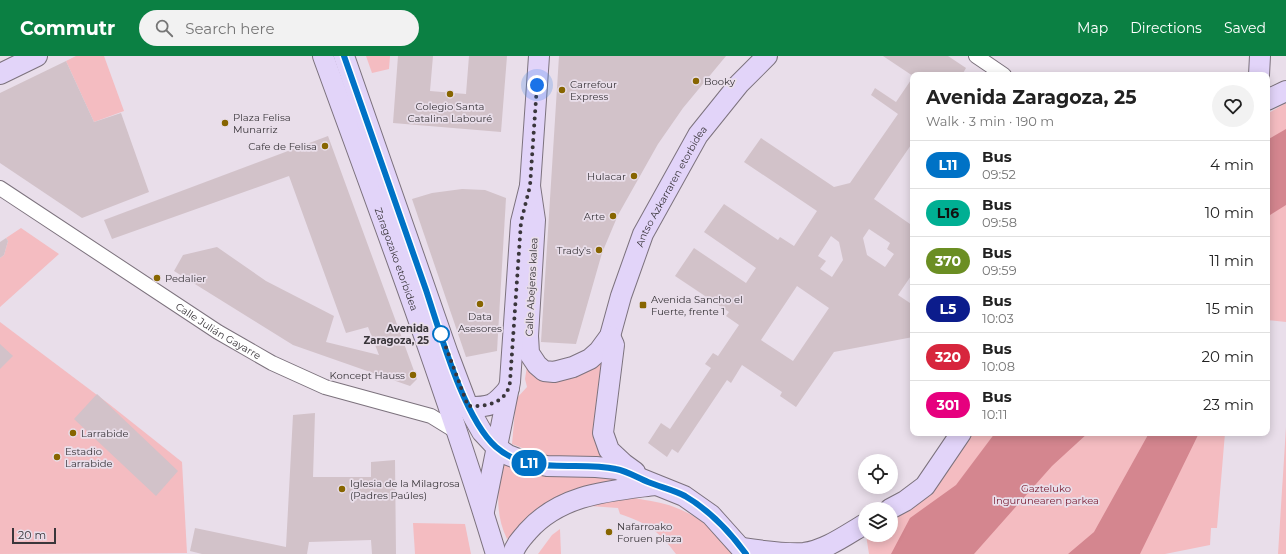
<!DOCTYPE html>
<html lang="en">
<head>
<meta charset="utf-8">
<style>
  body { margin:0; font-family:Montserrat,sans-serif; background:#f2f2f2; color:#222; height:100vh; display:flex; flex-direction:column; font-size:15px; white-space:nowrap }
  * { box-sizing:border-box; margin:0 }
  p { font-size:13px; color:#767676 }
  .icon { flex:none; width:22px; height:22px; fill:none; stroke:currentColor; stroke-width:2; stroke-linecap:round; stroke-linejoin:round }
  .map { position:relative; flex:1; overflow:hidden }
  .drawer { position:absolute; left:910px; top:16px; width:360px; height:364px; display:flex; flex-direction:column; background:#fff; border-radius:8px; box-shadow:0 2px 10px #0003 }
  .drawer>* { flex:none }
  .badge { padding:0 8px; border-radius:13px; font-size:14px; line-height:26px }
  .controls { position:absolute; left:858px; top:398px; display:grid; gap:8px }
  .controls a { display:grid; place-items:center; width:40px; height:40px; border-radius:50%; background:#fff; box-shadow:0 2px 10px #0003; font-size:20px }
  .scale { position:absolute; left:12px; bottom:10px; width:44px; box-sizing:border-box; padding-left:4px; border:2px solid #3a363b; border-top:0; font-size:11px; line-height:14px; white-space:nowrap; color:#3a363b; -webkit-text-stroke:3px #e9deea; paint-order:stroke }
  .you { position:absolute; width:20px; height:20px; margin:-10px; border:3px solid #fff; border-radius:50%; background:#1a73e8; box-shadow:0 0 0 6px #1a73e833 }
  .map>.badge { position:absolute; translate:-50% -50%; box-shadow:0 0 0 2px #fff }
  .round { display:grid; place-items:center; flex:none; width:42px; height:42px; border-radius:21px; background:#f2f2f2 }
  .overview { display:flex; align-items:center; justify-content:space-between; height:68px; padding:0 16px }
  h1 { font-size:19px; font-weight:700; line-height:30px }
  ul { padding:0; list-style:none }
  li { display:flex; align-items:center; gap:12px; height:48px; padding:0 16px; border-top:1px solid #e0e0e0 }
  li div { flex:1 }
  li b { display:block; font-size:15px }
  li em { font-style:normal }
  li .badge { min-width:44px; font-weight:700; text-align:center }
  header { display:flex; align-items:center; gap:24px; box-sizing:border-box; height:56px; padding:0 20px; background:#0b8043; color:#fff }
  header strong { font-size:19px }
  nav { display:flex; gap:22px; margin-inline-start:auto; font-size:14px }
  .search { width:280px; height:36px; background:#f2f2f2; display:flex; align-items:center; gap:10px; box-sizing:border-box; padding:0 14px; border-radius:22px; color:#767676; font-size:15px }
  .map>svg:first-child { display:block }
</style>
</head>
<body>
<header>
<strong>Commutr</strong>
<div class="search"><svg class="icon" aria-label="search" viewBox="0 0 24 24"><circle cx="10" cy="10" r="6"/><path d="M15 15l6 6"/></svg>Search here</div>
<nav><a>Map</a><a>Directions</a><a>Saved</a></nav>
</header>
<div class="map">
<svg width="1286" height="498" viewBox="0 0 1286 498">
  <rect width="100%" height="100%" fill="#e9deea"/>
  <g fill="#f4bcc1">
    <path d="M76 0H104L124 55 94 66 66 5Z"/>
    <path d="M366 0H390L389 13 372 17Z"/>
    <path d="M1286 47V266L1267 264V58Z"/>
    <path d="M21 172 59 198 0 251V202L4 199 8 185 6 182Z"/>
    <path d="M0 266 109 348 182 406 187 497 0 498Z"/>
    <path d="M529 297 554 316 605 297 596 354 595 377 606 403H566L540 399 512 388 516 343 527 331 525 323Z"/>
    <path d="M1286 371V498H1278Z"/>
    <path d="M971 377H1225L1217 472H1211L1210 489 1165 498H869L866 479H891V463L915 449 930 435Z"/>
    <path d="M503 408 597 417 627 426 507 483C495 458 497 434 503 408Z"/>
    <path d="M635 442C648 445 662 446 674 451 697 459 722 478 734 498H676C658 474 648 468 620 458L618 452 590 450C597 442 624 443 635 442Z"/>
    <path d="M413 467 465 468 471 498H415Z"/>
    <path d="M560 473 561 498H538L552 479Z"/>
  </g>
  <g fill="#d4868f">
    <path d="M1286 73V149L1267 161V84Z"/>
    <path d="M995 377H1088L1052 410 974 498H891L910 462 956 429Z"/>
    <path d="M1149 377H1199L1140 498H1068L1094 476Z"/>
  </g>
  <g fill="#d2c2c9" fill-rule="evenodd">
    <path d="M398 0H433L430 35 466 38 469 0H507L501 76 393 67Z"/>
    <path d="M559 0H726L683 52 658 88 618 159 602 197 576 288 541 286Z"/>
    <path d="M883 0H948L966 12 962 19 913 20Z"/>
    <path d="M66 5 94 66 121 57 149 136 82 162 0 107V37Z"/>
    <path d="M913 21V86L874 143 910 168 913 162V217L898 239 913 249V281L834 296 796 351 780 340 782 336 742 309 731 327 727 324 678 397 672 393 667 401 648 387 661 367 670 373 711 312 705 308 713 297 718 300 739 269 726 260 729 256 675 220 694 192 746 227 756 212 704 176 724 148 778 184 780 181 794 190 817 155 744 106 761 82 834 131 850 127 898 58 871 39 875 32 896 46ZM869 173 890 187 887 193 894 198 885 211 867 199 863 182ZM831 180 839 186 843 204 832 221 820 213 826 205 818 200ZM797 230 829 252 793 305 761 284Z"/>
    <path d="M328 80 417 323 410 330 293 289 174 215 183 199 217 191 266 225 334 260 326 286 379 299 368 271 346 277 289 120 112 183 104 164Z"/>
    <path d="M462 133 485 134 506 142 497 295 466 301 412 143 432 137Z"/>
    <path d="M6 182 8 185 4 199 0 202V186Z"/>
    <path d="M0 288 13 300 0 313Z"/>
    <path d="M97 338 178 415 156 440 74 363Z"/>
    <path d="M315 357 313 421H371V406L395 404 396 498H372L371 484 309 486 307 498H202L190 495 195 472 286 491 293 359Z"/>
  </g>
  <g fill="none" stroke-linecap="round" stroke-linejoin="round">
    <defs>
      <g id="street">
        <path d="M976 0 1004 19"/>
        <path id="s1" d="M0 132 218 276 272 307 325 331 431 360 457 376"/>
      </g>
      <g id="secondary">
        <path id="s2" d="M323 0C383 165 445 330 496 498"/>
        <path d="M344 0 448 298 468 351 482 376 496 391 508 399 526 406 547 410 596 411 617 413 684 440 711 459 746 498"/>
        <path d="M0 18 37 0"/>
        <path d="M1259 19 1260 0"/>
        <path d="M1267 44 1286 35"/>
        <path id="s3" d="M530 130 535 164 528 280 529 297 537 309 544 315 554 316 573 311 590 303 599 295 610 280 621 240 643 178 698 79 739 28 767 0"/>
        <path d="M610 280 614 289 603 377 609 394 624 408 635 416"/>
        <path d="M468 351C491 351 494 350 509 332"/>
        <path d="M890 453 905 445 925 430 961 377"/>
        <path d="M484 455 510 326 521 166 530 130 539 0"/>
        <path d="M742 492C762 495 784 498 804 497 826 494 846 479 865 468"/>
        <path d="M513 498C515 489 522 482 528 475 561 438 609 435 655 429"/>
      </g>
    </defs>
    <use href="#street" stroke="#7c727d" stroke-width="16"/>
    <use href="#secondary" stroke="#7c727d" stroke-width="22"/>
    <use href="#street" stroke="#fff" stroke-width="14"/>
    <use href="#secondary" stroke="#e2d4f9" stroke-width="20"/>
  </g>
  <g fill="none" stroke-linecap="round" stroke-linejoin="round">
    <defs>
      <path id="line" d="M344 0C371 78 398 156 426 234 440 276 464 363 496 391 530 421 576 404 616 413 627 415 638 422 648 426 660 431 674 434 685 440 709 454 730 476 746 498"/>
    </defs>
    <use href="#line" stroke="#fff" stroke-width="9"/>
    <use href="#line" stroke="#0072c6" stroke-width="6"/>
    <path stroke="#3a363b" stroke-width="4" stroke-dasharray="0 7.2" d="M441 278 468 350C485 351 507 348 510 326L521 166 530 130 537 29"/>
  </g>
  <g fill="#876500" stroke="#e9deea" stroke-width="1.5">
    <circle cx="696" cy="25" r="4"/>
    <circle cx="562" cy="34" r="4"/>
    <circle cx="450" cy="38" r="4"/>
    <circle cx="225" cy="67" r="4"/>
    <circle cx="325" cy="90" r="4"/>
    <circle cx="634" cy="120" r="4"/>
    <circle cx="613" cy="160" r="4"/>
    <circle cx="599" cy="194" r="4"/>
    <circle cx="157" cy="222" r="4"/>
    <circle cx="480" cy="248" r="4"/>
    <rect x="639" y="245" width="8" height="8" rx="2"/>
    <circle cx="413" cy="319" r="4"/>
    <circle cx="73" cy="377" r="4"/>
    <circle cx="57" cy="401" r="4"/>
    <circle cx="342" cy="433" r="4"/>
    <circle cx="609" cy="476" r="4"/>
  </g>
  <circle fill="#fff" stroke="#0072c6" stroke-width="2" cx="441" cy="278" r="8"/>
  <g text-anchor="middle" stroke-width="3.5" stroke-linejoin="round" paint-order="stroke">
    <g font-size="10" fill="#3a363b" stroke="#e9deea" text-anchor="start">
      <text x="704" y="29">Booky</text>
      <text x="570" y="32">Carrefour<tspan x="570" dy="12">Express</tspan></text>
      <text x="450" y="54" text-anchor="middle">Colegio Santa<tspan x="450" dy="12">Catalina Labouré</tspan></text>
      <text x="233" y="65">Plaza Felisa<tspan x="233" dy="12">Munarriz</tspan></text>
      <text x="317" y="94" text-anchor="end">Cafe de Felisa</text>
      <text x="626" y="124" text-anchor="end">Hulacar</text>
      <text x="605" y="164" text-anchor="end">Arte</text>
      <text x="591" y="198" text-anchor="end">Trady's</text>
      <text x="165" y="226">Pedalier</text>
      <text x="651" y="247">Avenida Sancho el<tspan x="651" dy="12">Fuerte, frente 1</tspan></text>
      <text x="480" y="264" text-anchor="middle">Data<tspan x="480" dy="12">Asesores</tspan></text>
      <text x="405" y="323" text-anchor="end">Koncept Hauss</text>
      <text x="81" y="381">Larrabide</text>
      <text x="65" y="399">Estadio<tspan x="65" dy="12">Larrabide</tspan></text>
      <text x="350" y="431">Iglesia de la Milagrosa<tspan x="350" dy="12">(Padres Paúles)</tspan></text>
      <text x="617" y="474">Nafarroako<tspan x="617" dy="12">Foruen plaza</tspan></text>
    </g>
    <g font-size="10" fill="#3a363b" stroke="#e9deea">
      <text dy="4" stroke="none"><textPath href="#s3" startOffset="433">Antso Azkarraren etorbidea</textPath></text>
      <text dy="4" stroke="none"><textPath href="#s2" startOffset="216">Zaragozako etorbidea</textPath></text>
      <text transform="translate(531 231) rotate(-87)" y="4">Calle Abejeras kalea</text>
      <text dy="4" stroke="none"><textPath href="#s1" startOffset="261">Calle Julián Gayarre</textPath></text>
    </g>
    <g font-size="10" font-weight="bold" fill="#3a363b" stroke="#e9deea" text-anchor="end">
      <text x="429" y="276">Avenida<tspan x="429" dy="12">Zaragoza, 25</tspan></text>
    </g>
    <g font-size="10" fill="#791d32" stroke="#e9deea">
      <text x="1046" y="436">Gazteluko<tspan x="1046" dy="12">Ingurunearen parkea</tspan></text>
    </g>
  </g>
</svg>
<div class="controls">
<a><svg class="icon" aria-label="locate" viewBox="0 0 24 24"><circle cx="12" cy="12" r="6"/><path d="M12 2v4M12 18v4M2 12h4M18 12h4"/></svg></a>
<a><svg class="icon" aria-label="layers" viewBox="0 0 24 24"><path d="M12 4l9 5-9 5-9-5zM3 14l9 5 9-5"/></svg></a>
</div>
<div class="scale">20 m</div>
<div class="you" style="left:537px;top:29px"></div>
<b class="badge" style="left:529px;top:407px;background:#0072c6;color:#fff">L11</b>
<section class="drawer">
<div class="overview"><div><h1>Avenida Zaragoza, 25</h1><p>Walk · 3 min · 190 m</p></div><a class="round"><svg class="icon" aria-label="heart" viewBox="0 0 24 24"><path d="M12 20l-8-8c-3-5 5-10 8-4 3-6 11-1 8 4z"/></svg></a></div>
<ul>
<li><span class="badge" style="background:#0072c6;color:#fff">L11</span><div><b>Bus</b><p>09:52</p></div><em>4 min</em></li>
<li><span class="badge" style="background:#00af93;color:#111">L16</span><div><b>Bus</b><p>09:58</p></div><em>10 min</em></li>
<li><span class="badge" style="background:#6b8e23;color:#fff">370</span><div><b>Bus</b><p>09:59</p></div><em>11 min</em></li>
<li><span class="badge" style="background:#0c1c8c;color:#fff">L5</span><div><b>Bus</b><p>10:03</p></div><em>15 min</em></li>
<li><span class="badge" style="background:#d7263d;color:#fff">320</span><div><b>Bus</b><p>10:08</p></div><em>20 min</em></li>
<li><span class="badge" style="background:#e6007e;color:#fff">301</span><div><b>Bus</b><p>10:11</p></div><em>23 min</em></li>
</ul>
</section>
</div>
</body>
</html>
